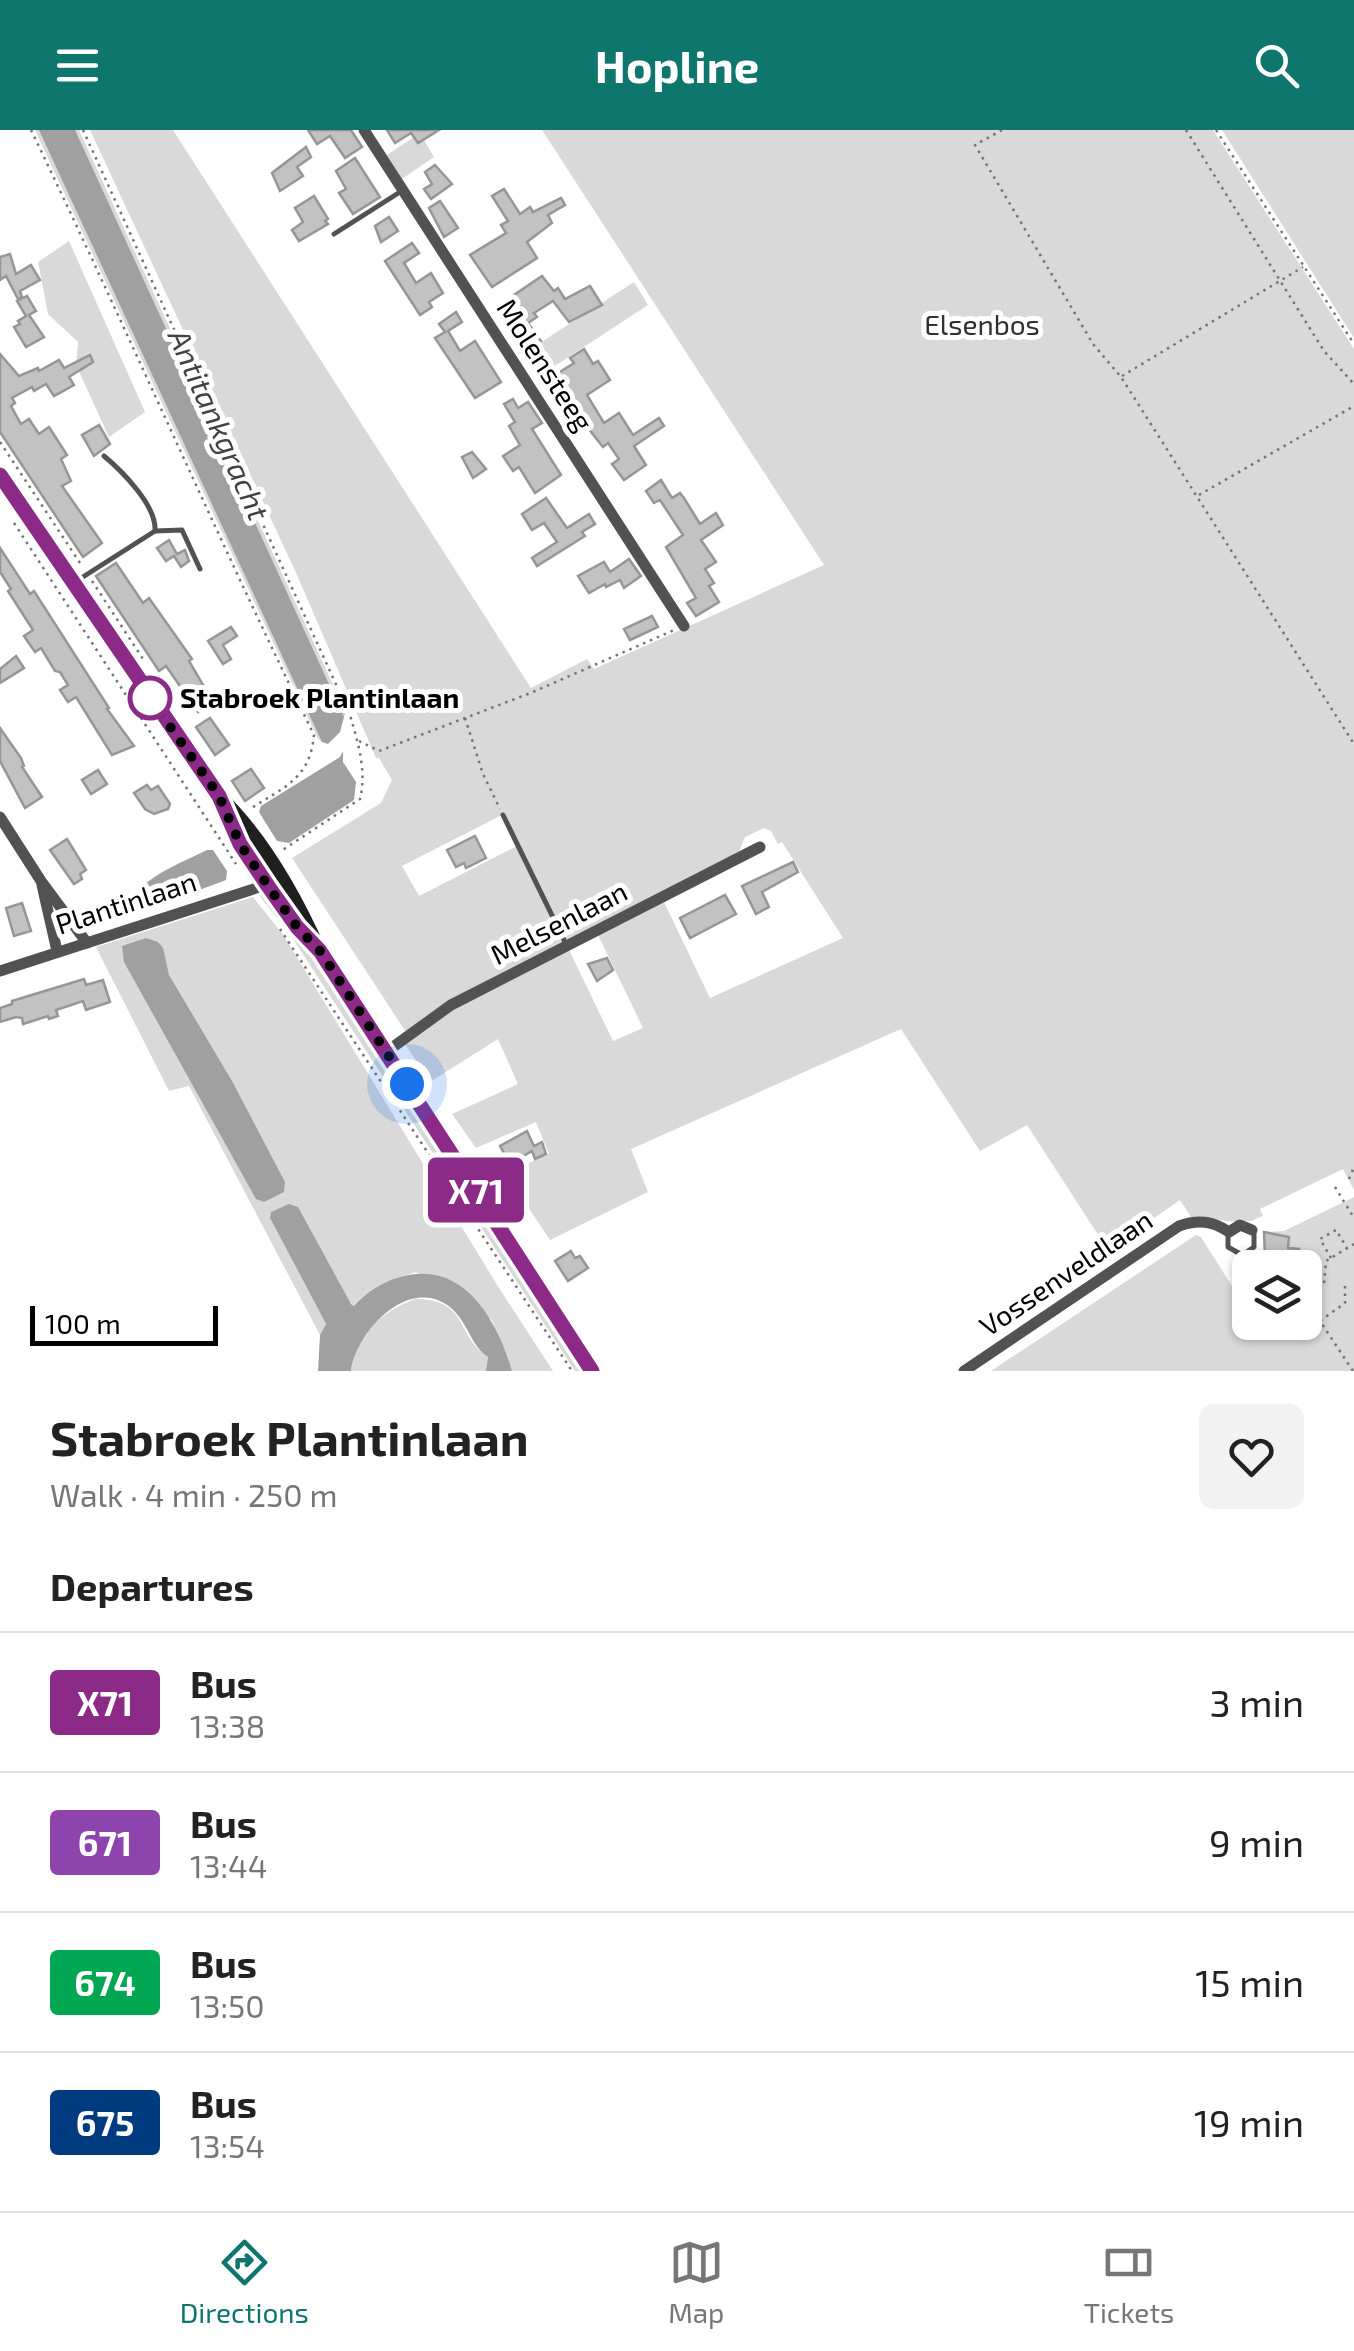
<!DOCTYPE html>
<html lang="en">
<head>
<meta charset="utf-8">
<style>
  body { margin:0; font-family:"Exo 2",sans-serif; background:#f2f2f2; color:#222; height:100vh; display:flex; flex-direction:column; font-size:38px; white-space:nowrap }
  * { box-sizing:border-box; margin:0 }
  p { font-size:32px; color:#767676 }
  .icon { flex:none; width:55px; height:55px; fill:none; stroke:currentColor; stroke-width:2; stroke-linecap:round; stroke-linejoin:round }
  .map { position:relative; height:1241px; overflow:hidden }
  .details { display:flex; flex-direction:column; background:#fff; flex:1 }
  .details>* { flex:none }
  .badge { padding:0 20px; border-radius:8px; font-size:35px; line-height:65px }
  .buttons { position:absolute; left:1232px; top:1120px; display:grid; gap:20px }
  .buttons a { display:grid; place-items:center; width:90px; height:90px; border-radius:15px; background:#fff; box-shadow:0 2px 8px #0004; font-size:50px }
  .scale { position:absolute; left:30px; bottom:25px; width:188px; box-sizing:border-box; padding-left:10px; border:5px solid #000; border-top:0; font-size:28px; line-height:35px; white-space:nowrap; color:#000; -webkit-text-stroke:8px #fff; paint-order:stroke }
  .you { position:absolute; width:50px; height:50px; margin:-25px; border:8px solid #fff; border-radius:50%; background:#1a73e8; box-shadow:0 0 0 15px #1a73e833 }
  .map>.badge { position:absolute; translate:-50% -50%; box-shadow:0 0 0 5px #fff }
  h2 { padding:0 50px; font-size:38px; line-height:90px }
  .round { display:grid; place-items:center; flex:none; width:105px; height:105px; border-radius:15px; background:#f2f2f2 }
  .headline { display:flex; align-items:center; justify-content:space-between; height:170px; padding:0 50px }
  h1 { font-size:48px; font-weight:700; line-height:75px }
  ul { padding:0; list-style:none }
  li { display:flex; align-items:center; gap:30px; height:140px; padding:0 50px; border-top:2px solid #e0e0e0 }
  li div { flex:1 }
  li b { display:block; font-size:38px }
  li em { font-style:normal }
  li .badge { min-width:110px; font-weight:700; text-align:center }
  header { display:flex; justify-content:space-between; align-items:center; height:130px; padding:0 50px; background:#0f766e; color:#fff; font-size:45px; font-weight:700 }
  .menu { display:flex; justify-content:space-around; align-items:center; height:140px; border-top:2px solid #e0e0e0; background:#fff; font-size:28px; color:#767676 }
  .menu a { display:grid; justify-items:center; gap:5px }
  .menu .current { color:#0f766e }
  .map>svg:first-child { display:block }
</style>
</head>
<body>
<header><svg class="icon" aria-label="menu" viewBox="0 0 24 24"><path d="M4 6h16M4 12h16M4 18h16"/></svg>Hopline<svg class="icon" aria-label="search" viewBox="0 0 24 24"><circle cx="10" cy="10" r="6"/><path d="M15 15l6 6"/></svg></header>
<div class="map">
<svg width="1354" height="1241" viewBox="0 0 1354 1241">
  <rect width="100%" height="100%" fill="#fff"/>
  <g fill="#d9d9d9" fill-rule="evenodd">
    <path d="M35 0H43L323 606 322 612 318 609Z"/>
    <path d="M71 0H79L346 583 344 587 340 585Z"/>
    <path d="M90 0H173L531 558 587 529 594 539 824 435 542 0H1213L1354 219V1060L1343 1039 1260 1079 1263 1086 1251 1091 1237 1092 1191 1087 1180 1070 1108 1120 1027 995 980 1021 901 899 631 1019 648 1062 550 1110 522 1068 514 1072 497 1047 549 1024 536 992 476 1018 452 984 518 954 498 909 430 952 405 914 446 883 569 820 613 911 643 898 598 805 664 772 710 868 843 808 782 712 778 714 771 701 764 698 745 707 739 722 406 902 292 728 381 673 392 650 379 628H376L297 445ZM502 685 517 716 419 766 402 736Z"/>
    <path d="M1222 0H1354V208Z"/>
    <path d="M420 3 434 27 402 49 387 25Z"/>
    <path d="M69 111 145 282 109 307 76 235 78 212 48 184 38 132Z"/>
    <path d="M634 152 648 175 544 243 529 220Z"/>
    <path d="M259 765 273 771 306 815 583 1241H575L293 809Z"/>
    <path d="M253 767 284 806 499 1158 553 1241H512L492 1190 416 1142C392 1149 370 1156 354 1176L270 1088 326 1194 320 1205 189 956 169 961 96 817Z"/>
    <path d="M1354 1067V1241H991L1196 1105 1201 1107 1237 1164 1250 1155V1192H1305V1138L1250 1139 1248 1131 1255 1124 1265 1128 1264 1102 1284 1101Z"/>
    <path d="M415 1169C469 1169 455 1205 488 1227L486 1241H351C356 1204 381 1182 415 1169Z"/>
  </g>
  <g fill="#a0a0a0">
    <path d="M39 0H75L344 587 340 602 328 614 322 612Z"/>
    <path d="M343 621V632L356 652 354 670 289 713 277 711 259 682 261 676 340 627Z"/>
    <path d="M207 720H213L227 741 226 750 125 788C128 752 179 734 207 720Z"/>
    <path d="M146 808 158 812 163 818 169 845 232 951 285 1052 284 1062 264 1072 256 1069 124 832 122 816Z"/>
    <path d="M289 1074 298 1077 351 1174 354 1176C366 1162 382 1152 400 1147 463 1129 497 1189 512 1241H486L488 1227C470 1215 468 1192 451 1178 410 1144 356 1201 351 1241H318L320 1205 326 1194 270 1088 271 1082Z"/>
  </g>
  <g fill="#c2c2c2" stroke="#969696" stroke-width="2.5">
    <path d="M308 0H351L362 17 345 28 330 6 317 14Z"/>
    <path d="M387 0H439L418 13 411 3 395 13Z"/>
    <path d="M306 17 311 27 297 37 303 46 280 61 272 43Z"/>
    <path d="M355 28 380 67 353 84 339 63 346 59 336 41Z"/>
    <path d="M435 35 452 54 431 69 424 59 432 54 425 42Z"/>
    <path d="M504 59 520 84 530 77 533 82 561 68 565 75 548 85 552 93 527 112 537 128 492 157 470 125 506 103 501 95 508 91 492 66Z"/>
    <path d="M314 66 328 89 325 91 328 94 299 111 292 100 303 92 295 78Z"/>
    <path d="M440 71 458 98 444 107 429 78Z"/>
    <path d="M389 87 398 101 381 112 375 96Z"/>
    <path d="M412 113 419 123 404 133 416 153 431 143 443 163 429 172 432 177 420 185 385 131Z"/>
    <path d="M10 124 16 144 31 135 40 150 20 161 22 167 18 169 6 146 0 150V127Z"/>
    <path d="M542 146 554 161 558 158 565 169 590 156 602 175 569 192 553 171 534 183 537 187 528 193 541 211 532 218 502 173Z"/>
    <path d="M27 166 36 181 29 185 44 207 26 217 14 197 20 194 18 191 26 186 17 171Z"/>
    <path d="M456 182 462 192 448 201 460 221 475 211 501 252 475 268 435 208 445 202 439 194Z"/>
    <path d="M584 219 593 234 598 231 610 250 587 265 604 293 619 283 633 305 659 288 664 296 634 316 646 335 624 350 612 334 619 329 608 313 603 317 549 249 574 233 570 228Z"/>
    <path d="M0 224 19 246 38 238 39 241 59 230 64 238 90 225 93 232 69 247 74 255 54 266 46 254 34 261 32 257 12 268 15 273 11 276 21 294 29 289 39 304 49 297 67 325 61 329 71 351 62 356 102 413 83 427 0 302Z"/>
    <path d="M513 269 518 278 528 272 542 293 532 299 561 345 535 363 519 337 513 341 503 326 520 315 509 296 515 292 504 274Z"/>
    <path d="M99 295 110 314 94 326 82 305Z"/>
    <path d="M472 322 486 339 473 348 462 327Z"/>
    <path d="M661 350 672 368 680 363 684 368 700 394 716 383 723 395 701 410 716 432 705 439 714 453 709 456 719 472 696 486 687 473 696 468 666 417 683 405 660 370 654 373 646 361Z"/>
    <path d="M546 368 567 398 589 384 595 394 582 402 585 406 537 436 532 428 557 412 544 393 532 400 522 384Z"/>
    <path d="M169 410 177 424 185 420 189 431 181 437 174 426 166 431 157 418Z"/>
    <path d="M0 418 30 464 34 461 109 578 107 579 134 616 112 625 76 567 68 572 60 560 68 555 60 542 55 541 41 518 35 522 24 506 33 500 8 461 11 459 0 442Z"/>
    <path d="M629 429 641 446 624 458 620 450 606 457 605 454 589 463 578 446 604 432 610 442Z"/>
    <path d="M116 433 143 473 149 468 192 529 189 531 213 572 198 582 166 536 159 541 96 446Z"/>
    <path d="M652 486 658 497 630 510 624 499Z"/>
    <path d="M231 497 237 506 223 515 231 529 223 534 208 511Z"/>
    <path d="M16 526 24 538 0 553V539Z"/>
    <path d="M210 588 229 615 215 625 196 597Z"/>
    <path d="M0 598 21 628 24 636 22 637 42 667 25 678 0 631Z"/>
    <path d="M251 639 264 658 245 671 232 651Z"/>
    <path d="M98 640 107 654 91 664 82 650Z"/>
    <path d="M147 655 151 660 158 656 170 674 168 679 154 684 145 679 134 663Z"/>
    <path d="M475 706 486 728 466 738 464 733 456 737 447 720Z"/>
    <path d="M67 709 86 740 80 744 82 749 74 754 50 720Z"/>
    <path d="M793 732 798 742 762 762 769 777 756 784 742 756Z"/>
    <path d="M725 765 736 784 690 808 680 788Z"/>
    <path d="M22 773 31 801 14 806 6 778Z"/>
    <path d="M607 828 613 840 597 851 588 834Z"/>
    <path d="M84 849 86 855 103 850 110 872 86 880 83 871 56 880 58 886 49 889 48 886 23 894 22 888 16 887 0 892V878L12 874V871Z"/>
    <path d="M527 1001 534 1016 542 1012 546 1024 535 1029 532 1021 510 1034 500 1016Z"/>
    <path d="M1264 1102 1289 1107 1288 1118 1299 1119 1298 1126 1315 1128 1311 1157H1305V1138H1273L1274 1129 1265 1128Z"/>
    <path d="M571 1121 575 1128 580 1126 588 1138 568 1151 555 1131Z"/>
  </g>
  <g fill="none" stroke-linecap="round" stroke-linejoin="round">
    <g stroke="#747474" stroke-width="2.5" stroke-dasharray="2.5 5" stroke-linecap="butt">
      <path d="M31 0C128 201 216 405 314 605 310 649 284 657 250 679"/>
      <path d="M83 0 350 585C358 613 367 641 360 669L281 721"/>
      <path d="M1002 0 975 15 1093 214 1121 247 1354 614"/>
      <path d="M1186 0 1324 221 1354 254"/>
      <path d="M1216 0 1354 214"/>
      <path d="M1122 246 1303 137"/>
      <path d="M0 312 82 436"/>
      <path d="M1199 365 1354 276"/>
      <path d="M14 393 236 734"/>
      <path d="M92 451 145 532"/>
      <path d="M465 588 483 644 500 679"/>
      <path d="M359 611 379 621 533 562 674 500"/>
      <path d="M280 799 572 1241"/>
      <path d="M1349 1049 1354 1037"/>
      <path d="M1335 1057 1354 1088"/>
      <path d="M1331 1128 1320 1109 1336 1100 1347 1118"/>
      <path d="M1324 1153 1326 1131 1354 1114"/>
      <path d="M1345 1156V1173L1320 1191 1353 1241"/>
      <path d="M1305 1182 1311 1176 1313 1152"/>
    </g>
    <g stroke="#525252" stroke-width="5">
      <path d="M334 104 400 62"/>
      <path d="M104 326C122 341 157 376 155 401"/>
      <path d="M75 452 155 401 182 400 200 439"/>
      <path d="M503 685 566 814"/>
      <path d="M1228 1105V1117L1242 1125 1254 1117V1103"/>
      <path d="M1242 1125 1244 1137 1250 1144"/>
    </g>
    <g stroke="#525252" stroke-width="11">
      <path d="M364 0 684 496"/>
      <path d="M0 687 41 751 87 813"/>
      <path d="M42 755 57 821"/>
      <path d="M0 841 272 753"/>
      <path d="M386 922 451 875 760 717"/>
      <path d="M964 1241 1179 1096C1198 1089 1213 1091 1229 1102L1240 1095 1252 1100"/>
    </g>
    <g stroke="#1f1f1f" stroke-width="15">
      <path d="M0 345 219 667C242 718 271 770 310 811"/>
      <path d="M219 667C262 708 295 767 319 821L593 1241"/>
    </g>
  </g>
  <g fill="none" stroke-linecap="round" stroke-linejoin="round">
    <defs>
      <path id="line" d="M0 345 219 666 240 714 268 756 297 797 320 821 592 1241"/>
    </defs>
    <use href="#line" stroke="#fff" stroke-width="22"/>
    <use href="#line" stroke="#8c2b87" stroke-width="15"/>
    <path stroke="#000" stroke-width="10" stroke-dasharray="0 18" d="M150 568 219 666 240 714 268 756 297 797 320 821 407 954"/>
  </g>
  <circle fill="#fff" stroke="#8c2b87" stroke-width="5" cx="150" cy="568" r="20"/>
  <g text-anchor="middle" stroke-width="10" stroke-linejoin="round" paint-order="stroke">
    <g font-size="28" fill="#303030" stroke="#fff">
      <text x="982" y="205">Elsenbos</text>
    </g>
    <g font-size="28" fill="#000" stroke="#fff">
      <text transform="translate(545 235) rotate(57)" y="10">Molensteeg</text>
      <text transform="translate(126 773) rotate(-18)" y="10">Plantinlaan</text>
      <text transform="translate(559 793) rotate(-27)" y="10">Melsenlaan</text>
      <text transform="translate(1066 1143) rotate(-34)" y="10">Vossenveldlaan</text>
    </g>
    <g font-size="28" font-weight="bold" fill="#000" stroke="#fff" text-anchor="start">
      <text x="180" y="578">Stabroek Plantinlaan</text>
    </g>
    <g font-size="30" font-style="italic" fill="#414141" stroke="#fff">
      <text transform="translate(218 295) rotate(66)" y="10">Antitankgracht</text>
    </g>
  </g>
</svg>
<div class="buttons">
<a><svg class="icon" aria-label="layers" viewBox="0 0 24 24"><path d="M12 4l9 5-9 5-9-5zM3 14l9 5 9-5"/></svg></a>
</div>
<div class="scale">100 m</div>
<div class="you" style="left:407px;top:954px"></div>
<b class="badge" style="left:476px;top:1060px;background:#8c2b87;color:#fff">X71</b>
</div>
<section class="details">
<div class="headline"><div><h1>Stabroek Plantinlaan</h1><p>Walk · 4 min · 250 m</p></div><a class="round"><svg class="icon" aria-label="heart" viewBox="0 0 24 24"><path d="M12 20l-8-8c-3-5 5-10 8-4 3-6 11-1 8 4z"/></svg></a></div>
<h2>Departures</h2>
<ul>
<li><span class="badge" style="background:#8c2b87;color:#fff">X71</span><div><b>Bus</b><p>13:38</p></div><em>3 min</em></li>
<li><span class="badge" style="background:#8e44ad;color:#fff">671</span><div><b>Bus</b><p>13:44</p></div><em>9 min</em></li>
<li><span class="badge" style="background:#00a651;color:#fff">674</span><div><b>Bus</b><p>13:50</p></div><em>15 min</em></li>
<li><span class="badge" style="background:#003b80;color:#fff">675</span><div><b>Bus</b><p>13:54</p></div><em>19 min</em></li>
</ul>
</section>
<nav class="menu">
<a class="current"><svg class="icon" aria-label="directions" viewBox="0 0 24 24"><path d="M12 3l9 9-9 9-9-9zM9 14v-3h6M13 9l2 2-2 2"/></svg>Directions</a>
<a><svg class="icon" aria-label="map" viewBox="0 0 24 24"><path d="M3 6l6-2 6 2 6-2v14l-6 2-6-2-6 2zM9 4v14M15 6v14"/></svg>Map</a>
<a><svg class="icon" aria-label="tickets" viewBox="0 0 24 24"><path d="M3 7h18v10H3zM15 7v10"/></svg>Tickets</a>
</nav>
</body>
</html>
